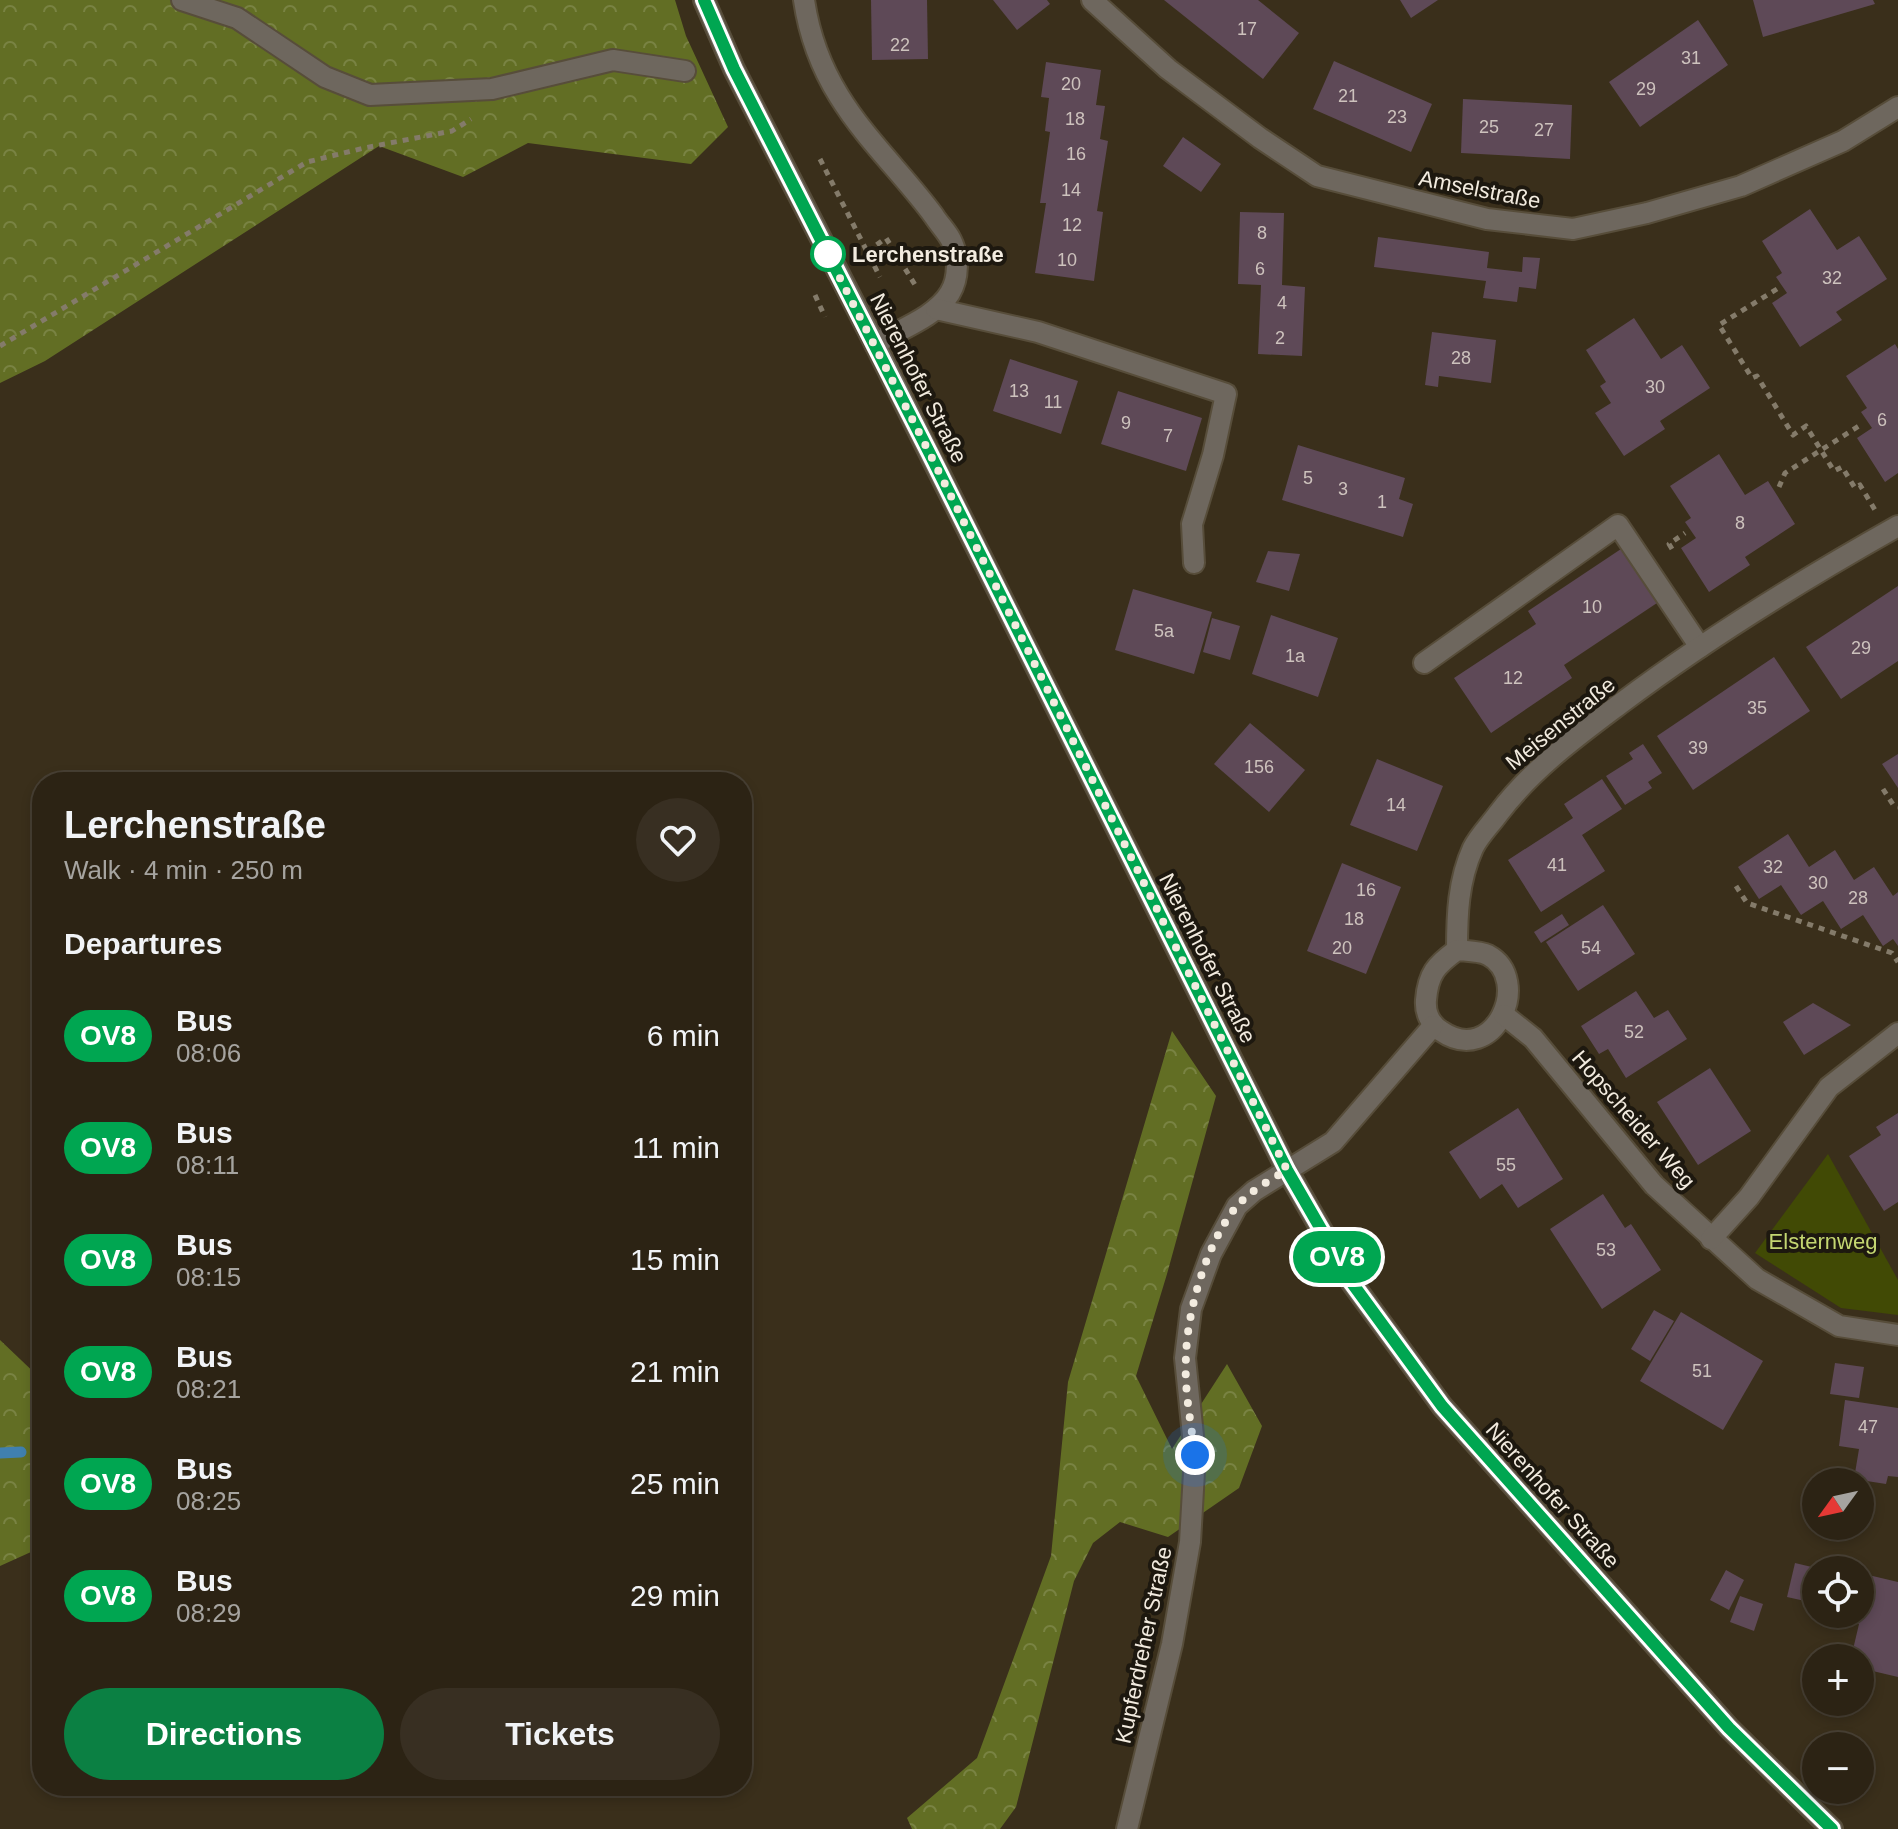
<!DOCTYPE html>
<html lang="en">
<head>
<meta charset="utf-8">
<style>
  body { margin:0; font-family:Arial,sans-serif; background:#382f22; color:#f1f3f6; height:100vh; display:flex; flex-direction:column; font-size:30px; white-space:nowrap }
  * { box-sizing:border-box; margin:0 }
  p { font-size:26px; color:#a6a4a0 }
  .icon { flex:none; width:44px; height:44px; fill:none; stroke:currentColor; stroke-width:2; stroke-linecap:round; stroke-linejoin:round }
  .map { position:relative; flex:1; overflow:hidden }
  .sheet { position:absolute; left:32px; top:772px; width:720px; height:1024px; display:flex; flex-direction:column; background:#2c2314; border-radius:32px; box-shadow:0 4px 12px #0003,0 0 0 2px #484034 }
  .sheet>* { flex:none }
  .badge { padding:0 16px; border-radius:26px; font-size:28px; line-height:52px }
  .needle { width:52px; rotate:237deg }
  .tools { position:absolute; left:1802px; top:1468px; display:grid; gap:16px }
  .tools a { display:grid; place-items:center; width:72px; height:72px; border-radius:50%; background:#2c2314; box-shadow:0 4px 12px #0003,0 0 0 2px #484034; font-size:40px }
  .you { position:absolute; width:40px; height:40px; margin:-20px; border:6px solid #fff; border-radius:50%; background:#1a73e8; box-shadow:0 0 0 12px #1a73e833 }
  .map>.badge { position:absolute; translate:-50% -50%; box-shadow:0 0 0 4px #fff }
  h2 { padding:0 32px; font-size:30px; line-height:72px }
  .round { display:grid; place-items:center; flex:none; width:84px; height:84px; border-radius:42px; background:#382f22 }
  .headline { display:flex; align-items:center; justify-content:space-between; height:136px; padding:0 32px }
  h1 { font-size:38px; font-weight:700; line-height:60px }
  .cta { display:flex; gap:16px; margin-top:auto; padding:16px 32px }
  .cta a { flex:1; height:92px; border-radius:48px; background:#0b8043; color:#fff; font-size:32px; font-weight:700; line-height:92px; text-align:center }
  .cta a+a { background:#382f22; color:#f1f3f6 }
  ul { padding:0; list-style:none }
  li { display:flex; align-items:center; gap:24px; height:112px; padding:0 32px }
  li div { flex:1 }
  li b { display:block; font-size:30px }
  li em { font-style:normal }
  li .badge { min-width:88px; font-weight:700; text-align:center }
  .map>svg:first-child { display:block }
</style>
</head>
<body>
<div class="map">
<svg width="1898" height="1829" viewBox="0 0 1898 1829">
  <defs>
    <pattern id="forest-crowns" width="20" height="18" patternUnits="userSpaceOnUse" patternTransform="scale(2)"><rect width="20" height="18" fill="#626e24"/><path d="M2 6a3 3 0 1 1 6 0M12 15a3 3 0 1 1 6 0" fill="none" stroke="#798343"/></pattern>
  </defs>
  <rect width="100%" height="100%" fill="#3a2f1b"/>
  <g fill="url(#forest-crowns)">
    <path d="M0 0H675L686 36 728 127 691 164 528 143 463 177 379 146 45 361 0 383Z"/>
    <path d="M1172 1031 1216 1096 1167 1274 1136 1376 1172 1449 1227 1364 1262 1426 1239 1488 1168 1537 1120 1522 1093 1543 1074 1581 1016 1807 1000 1829H912L907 1818 977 1758 1051 1556 1068 1382Z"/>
    <path d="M0 1340 42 1380V1547L0 1566Z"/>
  </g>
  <path fill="#414a05" d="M1828 1154 1898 1280V1315L1841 1308 1755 1253Z"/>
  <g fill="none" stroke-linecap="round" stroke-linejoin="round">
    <path stroke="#4080af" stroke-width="11" d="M0 1453 21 1452"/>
  </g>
  <g fill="#5e4957">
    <path d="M871 0H927L928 59 872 60Z"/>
    <path d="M993 0H1047L1050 4 1017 30Z"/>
    <path d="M1164 0H1258L1299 33 1263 79Z"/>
    <path d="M1400 0H1438L1411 18Z"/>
    <path d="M1753 0H1873L1875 4 1763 37Z"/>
    <path d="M1698 20 1728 65 1640 127 1609 82Z"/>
    <path d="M1334 61 1432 104 1411 152 1313 109Z"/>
    <path d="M1046 62 1101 70 1096 105 1105 106 1100 139 1108 141 1097 211 1103 212 1094 281 1035 273 1046 203H1040L1050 132 1045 131 1049 98 1041 97Z"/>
    <path d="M1463 99 1572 105 1570 159 1461 153Z"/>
    <path d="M1183 137 1221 164 1201 192 1163 166Z"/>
    <path d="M1810 209 1837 250 1859 236 1887 279 1836 312 1842 320 1800 347 1772 303 1787 293 1776 277 1782 273 1762 241Z"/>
    <path d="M1240 212 1284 213 1282 285 1305 287 1302 356 1258 354 1261 285 1238 284Z"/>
    <path d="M1378 237 1489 252 1487 268 1522 272 1523 257 1540 258 1536 289 1519 287 1517 302 1483 298 1486 281 1374 267Z"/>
    <path d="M1634 318 1661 359 1682 345 1710 388 1660 421 1665 429 1624 456 1595 413 1611 403 1600 386 1606 382 1586 350Z"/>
    <path d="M1432 332 1496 340 1491 383 1439 376 1438 387 1425 385Z"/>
    <path d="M1895 344 1898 349V473L1885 482 1857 438 1872 428 1861 412 1867 408 1846 376Z"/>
    <path d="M1010 359 1078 381 1061 434 993 411Z"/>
    <path d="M1118 391 1202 418 1186 471 1101 444Z"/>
    <path d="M1298 445 1405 478 1399 499 1413 504 1403 537 1282 500Z"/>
    <path d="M1719 454 1745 495 1768 481 1795 524 1745 557 1750 565 1709 592 1681 548 1696 538 1685 522 1691 518 1670 486Z"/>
    <path d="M1621 549 1657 603 1564 665 1572 678 1491 733 1454 678 1536 624 1528 611Z"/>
    <path d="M1268 551 1300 554 1289 591 1256 582Z"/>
    <path d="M1898 586V661L1841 699 1806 647Z"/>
    <path d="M1133 589 1212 612 1194 674 1115 650Z"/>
    <path d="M1271 615 1338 638 1318 697 1252 674Z"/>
    <path d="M1212 618 1240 626 1230 660 1203 652Z"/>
    <path d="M1774 657 1810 711 1693 790 1657 736Z"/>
    <path d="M1250 723 1305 770 1269 812 1214 764Z"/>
    <path d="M1643 744 1662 773 1648 782 1652 788 1625 805 1606 776 1633 759 1629 753Z"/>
    <path d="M1898 754V788L1882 764Z"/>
    <path d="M1377 759 1443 786 1417 851 1350 825Z"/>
    <path d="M1602 779 1622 809 1582 835 1605 871 1541 912 1508 860 1573 818 1564 804Z"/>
    <path d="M1788 834 1809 867 1835 850 1854 880 1874 867 1893 896 1898 892V946L1893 939 1883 946 1863 915 1841 929 1823 901 1801 915 1781 885 1759 899 1738 867Z"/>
    <path d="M1342 863 1401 887 1366 974 1307 951Z"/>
    <path d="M1603 905 1635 954 1578 991 1546 942Z"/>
    <path d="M1562 914 1569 925 1541 943 1534 932Z"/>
    <path d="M1636 991 1654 1018 1668 1010 1687 1039 1626 1078 1608 1049 1599 1054 1581 1026Z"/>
    <path d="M1813 1003 1851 1025 1804 1055 1783 1022Z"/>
    <path d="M1710 1068 1751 1131 1698 1165 1657 1102Z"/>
    <path d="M1518 1108 1563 1179 1518 1208 1502 1184 1480 1199 1449 1152Z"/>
    <path d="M1898 1113V1202L1884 1211 1849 1156 1881 1135 1876 1127Z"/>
    <path d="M1603 1194 1625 1228 1631 1224 1661 1270 1602 1309 1550 1229Z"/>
    <path d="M1654 1310 1674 1321 1650 1361 1631 1349Z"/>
    <path d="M1681 1312 1763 1361 1723 1430 1640 1381Z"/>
    <path d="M1835 1363 1864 1367 1859 1398 1830 1394Z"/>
    <path d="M1845 1400 1898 1408V1477L1888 1476 1886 1484 1854 1479 1859 1449 1839 1446Z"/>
    <path d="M1795 1563 1816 1568 1814 1603 1787 1597Z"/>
    <path d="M1726 1570 1744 1580 1729 1610 1710 1600Z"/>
    <path d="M1860 1573 1898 1582V1677L1860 1668V1658H1851L1859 1624 1823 1615 1860 1614Z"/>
    <path d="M1740 1596 1763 1604 1754 1631 1730 1622Z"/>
  </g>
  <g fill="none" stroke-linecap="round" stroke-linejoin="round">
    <defs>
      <g id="minor">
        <path d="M182 0 237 18 325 77 370 95 492 89 613 60 685 71"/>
        <path d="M704 0 734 69 875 344 1287 1170 1352 1283 1442 1406 1729 1728 1832 1829"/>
        <path d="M804 0C809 34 821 67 839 96 866 140 904 175 934 216 939 224 947 232 951 240 959 256 959 278 950 293 936 317 898 330 875 344"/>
        <path d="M1092 0 1168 69 1260 138 1317 176 1487 219 1573 229 1647 213 1741 186 1843 141 1898 107"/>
        <path d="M936 309 1038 332 1226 394 1213 455 1192 524 1194 563"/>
        <path d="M1424 663 1618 525 1700 647"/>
        <path d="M1457 950C1457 915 1458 881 1473 848 1479 836 1490 825 1498 814 1532 769 1576 737 1620 704 1709 637 1802 580 1898 526"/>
        <path d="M1457 950C1466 951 1480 951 1488 955 1533 979 1495 1068 1441 1031 1430 1024 1425 1012 1426 1000 1428 974 1436 965 1457 950Z"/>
        <path d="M1504 1015 1533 1038 1654 1185 1757 1279 1839 1326 1898 1335"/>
        <path d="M1711 1239 1749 1197 1829 1087 1898 1033"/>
        <path d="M1127 1829 1172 1644 1190 1542 1195 1455 1185 1358 1191 1309 1211 1254 1237 1206 1254 1191 1333 1142 1433 1026"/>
      </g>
    </defs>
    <use href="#minor" stroke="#574d3a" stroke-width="24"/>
    <g stroke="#847b6a" stroke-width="5" stroke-dasharray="6 6" stroke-linecap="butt">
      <path d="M820 159 880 277"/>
      <path d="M867 252 886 238 917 288"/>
      <path d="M1777 289 1719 325 1752 378 1757 376 1793 435 1806 426 1834 471 1842 467 1855 488 1860 485 1875 510"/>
      <path d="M815 295 825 317"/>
      <path d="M0 346 307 162 364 148 452 131 471 119"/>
      <path d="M1779 487 1785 473 1862 424"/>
      <path d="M1672 549 1669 544 1685 533"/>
      <path d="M1883 789 1894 806 1898 807"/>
      <path d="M1736 886 1747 903 1892 953 1898 962"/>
    </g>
    <use href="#minor" stroke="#6e675e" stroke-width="20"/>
  </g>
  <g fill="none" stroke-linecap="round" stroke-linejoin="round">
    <defs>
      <path id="line" d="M704 0 734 69 929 452 1287 1170 1352 1283 1442 1406 1729 1728 1832 1829"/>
    </defs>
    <use href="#line" stroke="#fff" stroke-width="18"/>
    <use href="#line" stroke="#00a651" stroke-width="12"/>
    <path stroke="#f2ebdf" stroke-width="8" stroke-dasharray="0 14.4" d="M828 254 824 247 929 452 1287 1170C1270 1180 1250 1191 1237 1206 1207 1241 1187 1311 1186 1357 1184 1389 1191 1423 1195 1455"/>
  </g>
  <circle fill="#fff" stroke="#00a651" stroke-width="4" cx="828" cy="254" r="16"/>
  <g text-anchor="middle" stroke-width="8" stroke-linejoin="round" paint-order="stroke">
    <g font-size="18" fill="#cdc2bd">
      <text x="1247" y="35">17</text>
      <text x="900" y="51">22</text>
      <text x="1691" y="64">31</text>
      <text x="1071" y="90">20</text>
      <text x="1646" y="95">29</text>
      <text x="1348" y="102">21</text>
      <text x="1397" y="123">23</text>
      <text x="1075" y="125">18</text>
      <text x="1489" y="133">25</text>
      <text x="1544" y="136">27</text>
      <text x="1076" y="160">16</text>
      <text x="1071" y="196">14</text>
      <text x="1072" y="231">12</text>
      <text x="1262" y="239">8</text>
      <text x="1067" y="266">10</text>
      <text x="1260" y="275">6</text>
      <text x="1832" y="284">32</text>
      <text x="1282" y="309">4</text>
      <text x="1280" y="344">2</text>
      <text x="1461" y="364">28</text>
      <text x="1655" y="393">30</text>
      <text x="1019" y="397">13</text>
      <text x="1053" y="408">11</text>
      <text x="1882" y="426">6</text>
      <text x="1126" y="429">9</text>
      <text x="1168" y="442">7</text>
      <text x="1308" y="484">5</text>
      <text x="1343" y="495">3</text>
      <text x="1382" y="508">1</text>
      <text x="1740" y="529">8</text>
      <text x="1592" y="613">10</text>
      <text x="1164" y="637">5a</text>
      <text x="1861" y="654">29</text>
      <text x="1295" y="662">1a</text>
      <text x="1513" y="684">12</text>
      <text x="1757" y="714">35</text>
      <text x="1698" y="754">39</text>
      <text x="1259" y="773">156</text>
      <text x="1396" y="811">14</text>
      <text x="1557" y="871">41</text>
      <text x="1773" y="873">32</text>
      <text x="1818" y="889">30</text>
      <text x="1366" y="896">16</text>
      <text x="1858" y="904">28</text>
      <text x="1354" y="925">18</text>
      <text x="1342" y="954">20</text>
      <text x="1591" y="954">54</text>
      <text x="1634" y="1038">52</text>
      <text x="1506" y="1171">55</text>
      <text x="1606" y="1256">53</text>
      <text x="1702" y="1377">51</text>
      <text x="1868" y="1433">47</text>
    </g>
    <g font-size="22" fill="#f2ebdf" stroke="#1d180f">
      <text transform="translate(1480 189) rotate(11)" y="8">Amselstraße</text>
      <text transform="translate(919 378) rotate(63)" y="8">Nierenhofer Straße</text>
      <text transform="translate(1560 723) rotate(-39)" y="8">Meisenstraße</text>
      <text transform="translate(1208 958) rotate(63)" y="8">Nierenhofer Straße</text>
      <text transform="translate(1634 1119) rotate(49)" y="8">Hopscheider Weg</text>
      <text transform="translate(1553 1495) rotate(48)" y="8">Nierenhofer Straße</text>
      <text transform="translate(1143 1645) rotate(-78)" y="8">Kupferdreher Straße</text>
    </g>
    <g font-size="22" font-weight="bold" fill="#f2ebdf" stroke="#1d180f" text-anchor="start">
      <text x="852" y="262">Lerchenstraße</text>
    </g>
    <g font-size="22" fill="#c4d671" stroke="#1d180f">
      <text x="1823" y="1249">Elsternweg</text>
    </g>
  </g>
</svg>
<div class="tools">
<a><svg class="needle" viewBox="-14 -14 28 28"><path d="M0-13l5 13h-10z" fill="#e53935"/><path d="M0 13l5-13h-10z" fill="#a6a4a0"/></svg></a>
<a><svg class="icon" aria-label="locate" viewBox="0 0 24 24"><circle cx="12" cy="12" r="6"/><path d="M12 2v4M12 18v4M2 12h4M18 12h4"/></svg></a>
<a>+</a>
<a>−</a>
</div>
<div class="you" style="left:1195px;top:1455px"></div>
<b class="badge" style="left:1337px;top:1257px;background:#00a651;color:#fff">OV8</b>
<section class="sheet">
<div class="headline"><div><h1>Lerchenstraße</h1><p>Walk · 4 min · 250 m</p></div><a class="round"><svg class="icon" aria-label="heart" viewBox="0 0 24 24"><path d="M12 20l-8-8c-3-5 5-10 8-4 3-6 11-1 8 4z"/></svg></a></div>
<h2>Departures</h2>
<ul>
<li><span class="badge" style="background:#00a651;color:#fff">OV8</span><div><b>Bus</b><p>08:06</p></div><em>6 min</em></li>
<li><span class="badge" style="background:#00a651;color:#fff">OV8</span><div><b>Bus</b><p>08:11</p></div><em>11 min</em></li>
<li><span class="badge" style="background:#00a651;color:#fff">OV8</span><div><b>Bus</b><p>08:15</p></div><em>15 min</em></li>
<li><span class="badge" style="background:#00a651;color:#fff">OV8</span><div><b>Bus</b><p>08:21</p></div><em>21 min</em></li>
<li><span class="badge" style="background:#00a651;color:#fff">OV8</span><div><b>Bus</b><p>08:25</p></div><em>25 min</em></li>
<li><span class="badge" style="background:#00a651;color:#fff">OV8</span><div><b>Bus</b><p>08:29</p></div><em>29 min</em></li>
</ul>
<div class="cta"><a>Directions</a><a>Tickets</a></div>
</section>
</div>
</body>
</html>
